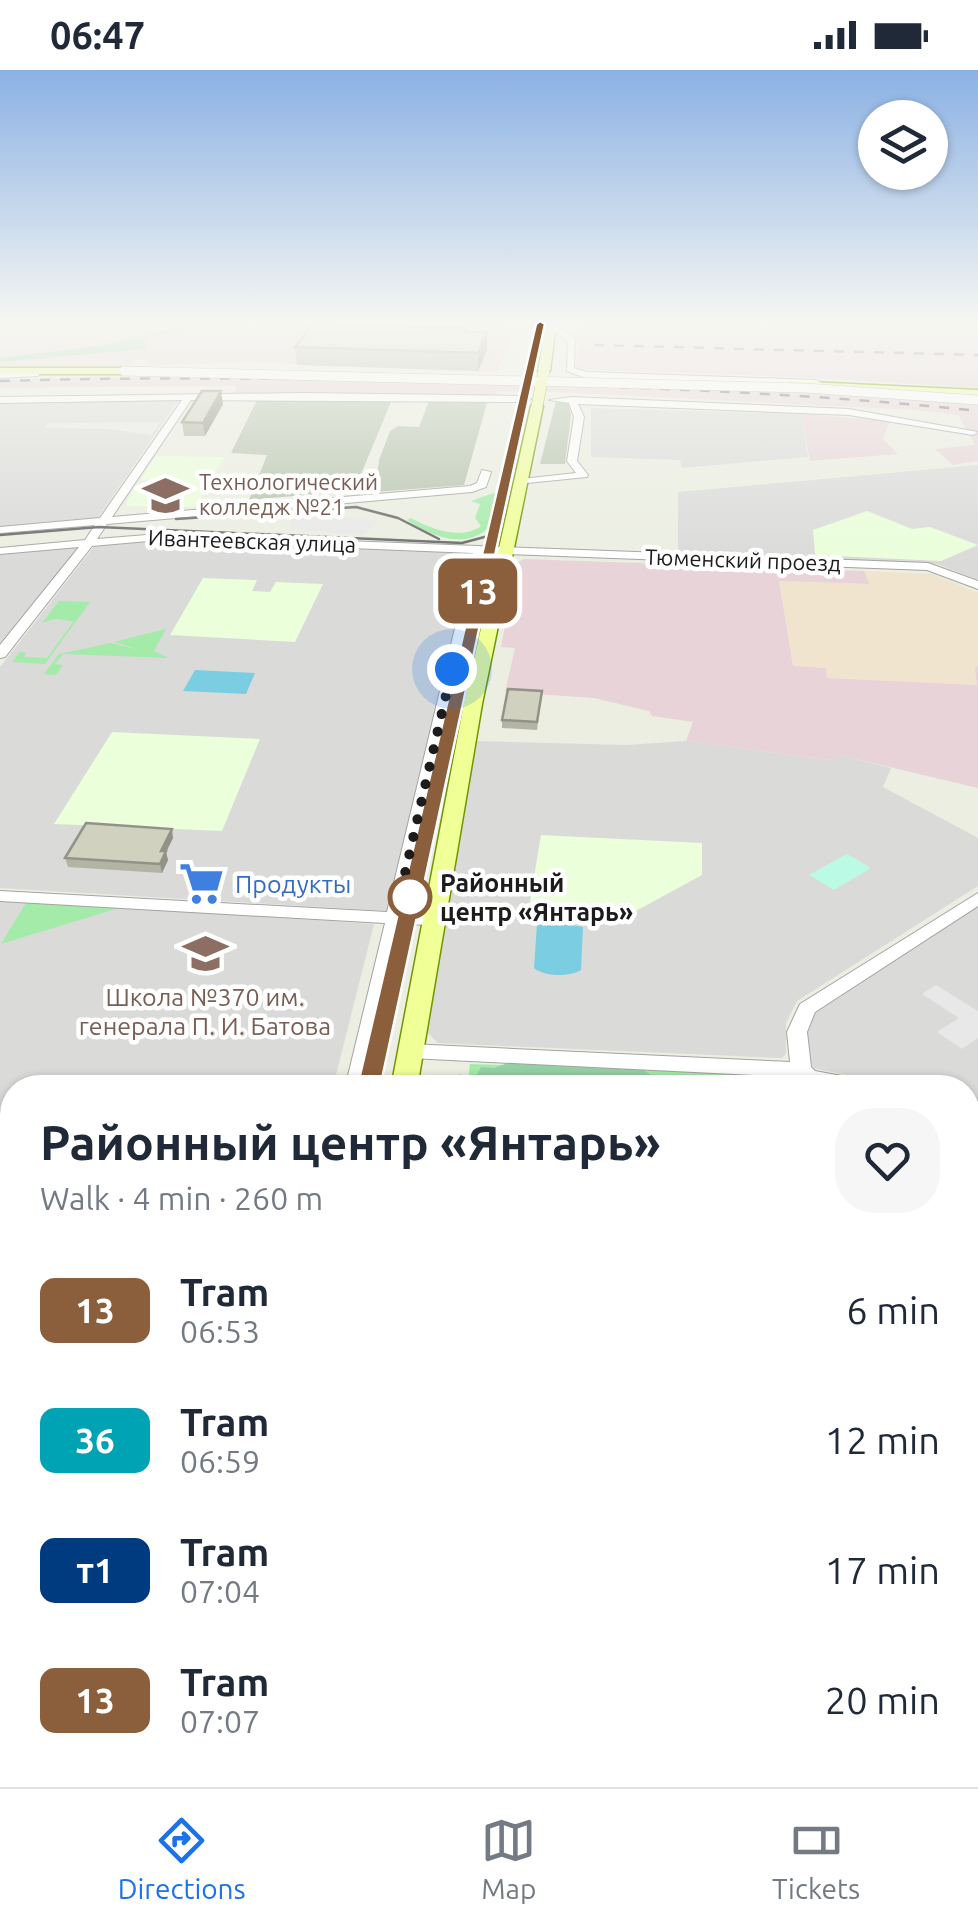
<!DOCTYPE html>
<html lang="en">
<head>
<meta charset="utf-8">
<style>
  body { margin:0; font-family:Ubuntu,sans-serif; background:#f6f6f7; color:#1f2937; height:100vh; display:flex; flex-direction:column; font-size:38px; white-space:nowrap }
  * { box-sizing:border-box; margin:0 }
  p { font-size:32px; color:#747a83 }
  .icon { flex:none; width:55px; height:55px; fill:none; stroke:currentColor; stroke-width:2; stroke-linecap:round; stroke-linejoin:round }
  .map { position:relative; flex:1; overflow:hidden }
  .panel { position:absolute; left:0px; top:1005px; width:980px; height:712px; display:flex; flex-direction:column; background:#fff; border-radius:40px 40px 0 0; box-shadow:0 2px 8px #0004 }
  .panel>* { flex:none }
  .badge { padding:0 20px; border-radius:15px; font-size:35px; line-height:65px }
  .tools { position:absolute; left:858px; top:30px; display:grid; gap:20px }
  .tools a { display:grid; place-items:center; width:90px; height:90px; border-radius:50%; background:#fff; box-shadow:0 2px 8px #0004; font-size:50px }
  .you { position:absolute; width:50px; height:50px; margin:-25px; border:8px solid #fff; border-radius:50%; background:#1a73e8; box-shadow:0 0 0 15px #1a73e833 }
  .map>.badge { position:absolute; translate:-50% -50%; box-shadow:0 0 0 5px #fff }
  .round { display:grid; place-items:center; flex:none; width:105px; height:105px; border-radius:40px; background:#f6f6f7 }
  .head { display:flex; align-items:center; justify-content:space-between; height:170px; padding:0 40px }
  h1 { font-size:48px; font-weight:700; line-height:75px }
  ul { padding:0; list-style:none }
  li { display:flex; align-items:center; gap:30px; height:130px; padding:0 40px }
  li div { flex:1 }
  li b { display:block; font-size:38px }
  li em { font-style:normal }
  li .badge { min-width:110px; font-weight:700; text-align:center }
  .status { display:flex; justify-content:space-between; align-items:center; height:70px; padding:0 50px; background:#fff; direction:ltr }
  .status svg { height:28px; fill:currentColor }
  .tabs { display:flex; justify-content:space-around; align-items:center; height:140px; border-top:2px solid #e0e1e3; background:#fff; font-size:28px; color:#747a83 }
  .tabs a { display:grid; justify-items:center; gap:5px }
  .tabs .on { color:#1a73e8 }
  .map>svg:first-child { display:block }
</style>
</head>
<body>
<div class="status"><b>06:47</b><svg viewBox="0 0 49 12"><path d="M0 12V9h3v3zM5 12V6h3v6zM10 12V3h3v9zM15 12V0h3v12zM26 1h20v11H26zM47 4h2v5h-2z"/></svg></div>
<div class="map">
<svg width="978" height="1717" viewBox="0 0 978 1717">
  <rect width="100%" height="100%" fill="#ebeee1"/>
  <g fill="#dadad9" fill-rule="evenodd">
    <path d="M0 331 178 330V331L97 449 0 458Z"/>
    <path d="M591 338 801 344 808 387 682 398 680 390 591 387Z"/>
    <path d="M978 395V510L937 494 678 482V422ZM867 441 912 459 930 457 941 491 932 489Z"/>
    <path d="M146 471 430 481 474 486 389 841 0 818V597L96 474Z"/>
    <path d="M80 474 0 576V482Z"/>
    <path d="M474 671 627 675 686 671 831 690 843 686 891 698 883 717 978 768V816L797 931 786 953V984L782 988 438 973 423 958Z"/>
    <path d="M0 829 374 854 333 1017 12 1018V1171H0Z"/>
    <path d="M978 835V1032L968 1030V1018L906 1017 813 998 804 967 813 941Z"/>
    <path d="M968 1052 978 1058V1717H318L317 1705H968Z"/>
    <path d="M0 1440 12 1441V1705H242L239 1717H0Z"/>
  </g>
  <path fill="#f0e4cf" d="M864 501 932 504 978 523V615L827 608 825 598 793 596 779 511 867 514Z"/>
  <g fill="#e8d3d8">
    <path d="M0 254H191L104 275 0 288Z"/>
    <path d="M205 254H512L510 271 497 302 250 292 147 295 146 289 134 290 130 296H0V292L145 279 144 269Z"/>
    <path d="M579 254H978V318L799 307 575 299 579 271 571 261Z"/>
    <path d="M208 304 856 324 978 335V391L953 395 935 379 975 375 958 345 915 340 558 322 498 321 495 326 235 323 236 316 0 318V310Z"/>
    <path d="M801 344 890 351 883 369 898 384 810 391Z"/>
    <path d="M524 489 864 501 869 514 779 511 793 596 826 598 827 608 977 615 975 598 978 596V718L843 686 832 690 686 671 693 652 652 646 649 641 594 628 505 622 515 578 501 577 517 493Z"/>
  </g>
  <g fill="#eaffda">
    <path d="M156 386 224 387 195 437 128 436 126 433 137 414 179 416 178 411 140 410Z"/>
    <path d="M867 441 912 459 930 457 978 475 941 491 815 485 813 460Z"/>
    <path d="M203 508 257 510 252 521 270 522 276 512 323 514 295 572 170 565Z"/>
    <path d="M112 662 260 669 222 761 54 754Z"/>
    <path d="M541 765 702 773V805L623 848 528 843Z"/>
    <path d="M968 1162H978V1400L968 1386Z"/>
  </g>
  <g fill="#b6c3ad">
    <path d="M257 330 391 332 359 409 362 420 249 430 267 385 231 383Z"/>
    <path d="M429 331 487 333 464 415 375 422 379 390 390 361 398 356 419 357Z"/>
    <path d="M556 331H568L571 345 565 394H540Z"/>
  </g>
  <g fill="#a4ebaa">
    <path d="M499 421 490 456C467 481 430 466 407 450L411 448C429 458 461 471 481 456L475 448 480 434 471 431Z"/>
    <path d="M59 531 90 532 45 594 12 592 20 582 26 583 24 587 47 588 74 551 54 549 42 553Z"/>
    <path d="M166 559 154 581 169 588 63 584 55 594 63 595 56 605 44 604 59 584 111 573 139 580 114 572Z"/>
    <path d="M26 833 119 838 1 874Z"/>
    <path d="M470 994 764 1004 787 1009 795 1017 467 1018Z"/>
  </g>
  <g fill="#94d0a5">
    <path d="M191 254H205L144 269 146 279 0 292V288L104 275Z"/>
    <path d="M516 990 636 996 650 1004 659 1017 470 1018 481 997 494 998Z"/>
  </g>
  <g fill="#bbfbe5">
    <path d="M847 784 871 798 834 820 809 805Z"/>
    <path d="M0 1171H12V1404L0 1403Z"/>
  </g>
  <g fill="#7bcee2">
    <path d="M195 600 255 603 246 624 183 621Z"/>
    <path d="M547 851 583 857 581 900C570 907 544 907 534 898L537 854Z"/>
  </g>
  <g fill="#e8e8e8">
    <path d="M160 352 152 365 107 359 44 358 48 353Z"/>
    <path d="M316 444H317L378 451 363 465 292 459 290 446Z"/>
    <path d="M936 915 978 941V968L962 979 937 962 959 948 922 924Z"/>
    <path d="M0 1553 12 1554V1654L0 1652Z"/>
  </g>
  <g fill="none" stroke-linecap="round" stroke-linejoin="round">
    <defs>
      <g id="minor">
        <path d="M548 254H555L575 269 574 298 587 302 817 310 821 313 817 316 586 308 567 301 568 272Z"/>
        <path d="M41 301 38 306 0 308V302Z"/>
        <path d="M303 323 526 326 531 329 526 332 191 330 112 447 470 416 477 413 482 400 491 402 486 417 472 422 107 454 97 469 159 464 928 493 978 511V519L927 500 485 483 404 843 434 845 443 850 434 855 402 854 365 1018H345L385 853 0 831V821L387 842 473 483 159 470 92 476 5 587 0 588V575L79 477 0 484V478L85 470 95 455 0 463V457L100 448 182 330 0 333V327Z"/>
        <path d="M572 327 849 339 978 362 973 365 849 345 578 334 584 347 577 391 588 405 587 407 517 414V410L521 409 576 403 567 391 574 347 569 333 549 330Z"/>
        <path d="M978 823V836L815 942 807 962 811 997 815 1001 869 1011 876 1013 879 1018H801L796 1007 410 988 403 986 400 981 403 976 410 974 790 992 787 962 800 934Z"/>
        <path d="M968 1029 978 1031V1045L968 1043Z"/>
        <path d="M0 1409 12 1411V1435H0Z"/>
        <path d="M968 1411 978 1416V1452L968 1446Z"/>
        <path d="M184 1705H214L212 1717H180Z"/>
      </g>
      <g id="major">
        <path d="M546 254H556L550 301 544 304 538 301Z"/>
        <path d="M0 298H146L152 301 146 304H0Z"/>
        <path d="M788 311 978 320V326L784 316Z"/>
        <path d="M537 332 543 336 482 634 417 1018H391L464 634 531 336Z"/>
        <path d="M255 1705H295L293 1717H253Z"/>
      </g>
    </defs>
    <use href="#minor" stroke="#a3a3a3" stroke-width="2"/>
    <use href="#major" stroke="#719500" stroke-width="3"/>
    <use href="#minor" fill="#fff" fill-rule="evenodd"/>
    <use href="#major" fill="#f0ff96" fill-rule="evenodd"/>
    <g stroke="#6a6a6a" stroke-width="2.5">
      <path d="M176 449 356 437 398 448 439 469"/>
      <path d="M0 465 99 457 462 473 492 465 497 458"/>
      <path d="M372 1000 540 254"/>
    </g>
    <g stroke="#6a6a6a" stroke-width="4">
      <path d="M368 1018 373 997"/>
      <path d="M275 1705 280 1717"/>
    </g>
    <g stroke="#6a6a6a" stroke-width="2.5" stroke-dasharray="10 10" stroke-linecap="butt">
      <path d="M594 275 978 285"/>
      <path d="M0 311C177 306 354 309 531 314 680 319 829 325 978 341"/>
    </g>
    <defs>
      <path id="minor-bridge" d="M124 301 805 318 978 330"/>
      <path id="major-bridge" d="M537 336 544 301"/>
    </defs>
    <use href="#minor-bridge" stroke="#a3a3a3" stroke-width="10" stroke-linecap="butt"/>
    <use href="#major-bridge" stroke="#719500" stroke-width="12" stroke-linecap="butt"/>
    <use href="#minor-bridge" stroke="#fff" stroke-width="9"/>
    <use href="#major-bridge" stroke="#f0ff96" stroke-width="11"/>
  </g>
  <g fill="#b4b4a4">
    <path d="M466 262 487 280 478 301 297 295 295 277Z"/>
    <path d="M223 334 205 366H184L182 352Z"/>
    <path d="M542 621 537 660 502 658V650Z"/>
    <path d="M173 768 166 782 168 790 162 803 68 797 65 788Z"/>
  </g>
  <g fill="#929286">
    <path d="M487 262V280L478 301V283Z"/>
    <path d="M221 321 223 334 205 366 203 353Z"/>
    <path d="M172 759 173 768 166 782 168 790 162 803 160 794 161 781Z"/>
  </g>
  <g fill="#d1d1bf" stroke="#929286" stroke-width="2.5">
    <path d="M313 254 466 258 464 262H487L478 283 295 277Z"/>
    <path d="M202 321H221L203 353 182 352Z"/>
    <path d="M508 619 542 621 537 652 502 650Z"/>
    <path d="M86 753 172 759 161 781H166L160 794 65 788Z"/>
    <path d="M459 1006 606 1018H451L452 1010Z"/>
  </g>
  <linearGradient id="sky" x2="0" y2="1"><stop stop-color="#8bb1e4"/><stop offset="0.51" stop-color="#f6f7f2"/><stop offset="1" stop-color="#f6f7f2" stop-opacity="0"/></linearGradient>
  <rect width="978" height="494" fill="url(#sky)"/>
  <path fill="#8b5e3c" stroke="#fff" stroke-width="2.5" d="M540 251 545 254 380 1018 368 1026 357 1018 536 254Z"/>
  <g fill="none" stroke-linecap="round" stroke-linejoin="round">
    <path stroke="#1c1c1c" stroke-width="10" stroke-dasharray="0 18" d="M410 827 397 838 452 599"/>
  </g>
  <defs>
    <symbol id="university-bare" viewBox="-9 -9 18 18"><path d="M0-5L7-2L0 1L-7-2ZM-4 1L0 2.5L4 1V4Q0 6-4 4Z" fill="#8d6e63" stroke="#fff" stroke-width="2.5" paint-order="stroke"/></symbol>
    <symbol id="supermarket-bare" viewBox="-9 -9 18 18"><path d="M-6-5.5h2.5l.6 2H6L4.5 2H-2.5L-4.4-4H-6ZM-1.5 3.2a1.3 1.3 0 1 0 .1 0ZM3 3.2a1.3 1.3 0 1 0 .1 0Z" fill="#3f7fe0" stroke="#fff" stroke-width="2.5" paint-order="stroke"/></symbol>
    <symbol id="school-bare" viewBox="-9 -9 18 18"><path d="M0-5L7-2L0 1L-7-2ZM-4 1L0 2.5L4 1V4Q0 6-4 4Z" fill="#8d6e63" stroke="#fff" stroke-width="2.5" paint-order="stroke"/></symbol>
  </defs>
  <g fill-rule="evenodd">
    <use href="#university-bare" x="134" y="394" width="63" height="63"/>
    <use href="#supermarket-bare" x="170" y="782" width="63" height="63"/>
    <use href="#school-bare" x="174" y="852" width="63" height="63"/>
  </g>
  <circle fill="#fff" stroke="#8b5e3c" stroke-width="5" cx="410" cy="827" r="20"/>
  <g text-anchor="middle" stroke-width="9" stroke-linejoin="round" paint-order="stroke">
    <g font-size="22" fill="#785e54" stroke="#fff" text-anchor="start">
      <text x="199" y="420">Технологический<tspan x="199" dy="25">колледж №21</tspan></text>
    </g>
    <g font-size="22" fill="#1c1c1c" stroke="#fff">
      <text transform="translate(252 471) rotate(2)" y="8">Ивантеевская улица</text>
      <text transform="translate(743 490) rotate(2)" y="8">Тюменский проезд</text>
    </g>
    <g font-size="25" font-weight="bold" fill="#1c1c1c" stroke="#fff" text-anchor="start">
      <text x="440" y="822">Районный<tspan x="440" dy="29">центр «Янтарь»</tspan></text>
    </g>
    <g font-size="25" fill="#366cbe" stroke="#fff" text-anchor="start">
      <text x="235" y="823">Продукты</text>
    </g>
    <g font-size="25" fill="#785e54" stroke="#fff">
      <text x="205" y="936">Школа №370 им.<tspan x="205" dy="29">генерала П. И. Батова</tspan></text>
    </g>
  </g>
</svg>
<div class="tools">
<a><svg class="icon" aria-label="layers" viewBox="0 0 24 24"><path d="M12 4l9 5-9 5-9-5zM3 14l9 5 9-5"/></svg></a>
</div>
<div class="you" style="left:452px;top:599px"></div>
<b class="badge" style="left:478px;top:521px;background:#8b5e3c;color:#fff">13</b>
<section class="panel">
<div class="head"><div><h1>Районный центр «Янтарь»</h1><p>Walk · 4 min · 260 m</p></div><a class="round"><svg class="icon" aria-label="heart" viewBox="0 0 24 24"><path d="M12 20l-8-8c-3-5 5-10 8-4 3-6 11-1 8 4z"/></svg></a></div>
<ul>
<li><span class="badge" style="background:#8b5e3c;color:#fff">13</span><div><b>Tram</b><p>06:53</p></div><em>6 min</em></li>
<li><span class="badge" style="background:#00a3b4;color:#fff">36</span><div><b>Tram</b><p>06:59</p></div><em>12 min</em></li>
<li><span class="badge" style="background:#003b80;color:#fff">т1</span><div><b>Tram</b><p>07:04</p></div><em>17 min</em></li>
<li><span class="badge" style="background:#8b5e3c;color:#fff">13</span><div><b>Tram</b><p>07:07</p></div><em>20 min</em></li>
</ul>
</section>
</div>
<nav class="tabs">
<a class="on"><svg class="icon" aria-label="directions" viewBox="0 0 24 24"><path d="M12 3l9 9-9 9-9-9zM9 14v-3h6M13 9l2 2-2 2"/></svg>Directions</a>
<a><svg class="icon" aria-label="map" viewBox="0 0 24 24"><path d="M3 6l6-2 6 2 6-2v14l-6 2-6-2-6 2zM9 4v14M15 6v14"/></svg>Map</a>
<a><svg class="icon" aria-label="tickets" viewBox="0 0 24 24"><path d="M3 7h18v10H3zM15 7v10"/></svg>Tickets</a>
</nav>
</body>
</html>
